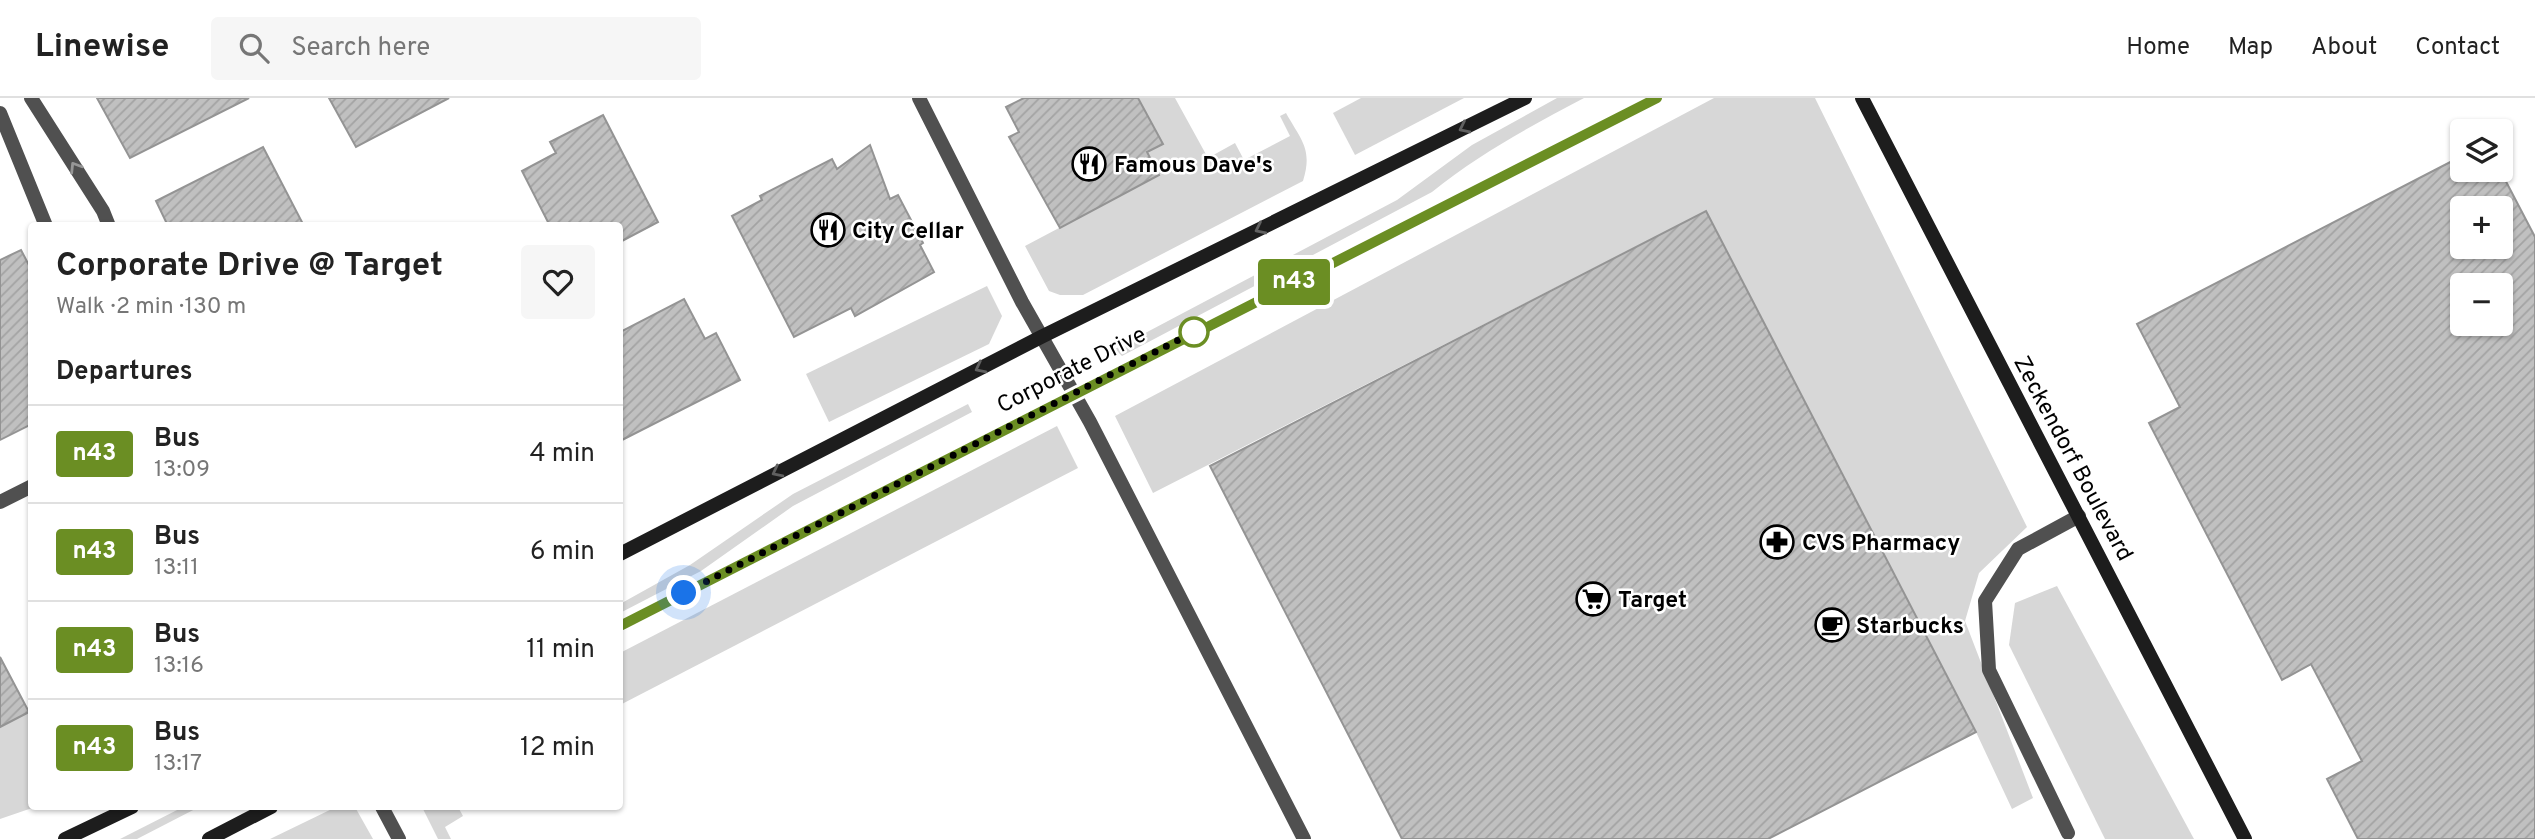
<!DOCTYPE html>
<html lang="en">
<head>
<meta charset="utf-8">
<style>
  body { margin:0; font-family:Overpass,sans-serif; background:#f6f6f6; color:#222; height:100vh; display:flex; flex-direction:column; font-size:26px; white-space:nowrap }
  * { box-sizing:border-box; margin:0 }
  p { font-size:23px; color:#767676 }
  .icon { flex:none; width:38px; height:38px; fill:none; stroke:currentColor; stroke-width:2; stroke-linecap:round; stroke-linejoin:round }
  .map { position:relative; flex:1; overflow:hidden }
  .drawer { position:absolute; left:28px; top:124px; width:595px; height:588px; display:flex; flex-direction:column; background:#fff; border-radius:7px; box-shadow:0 2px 5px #0004 }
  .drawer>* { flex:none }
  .badge { padding:0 14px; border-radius:5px; font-size:24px; line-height:46px }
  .tools { position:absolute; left:2450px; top:21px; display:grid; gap:14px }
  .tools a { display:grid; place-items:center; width:63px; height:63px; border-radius:7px; background:#fff; box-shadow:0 2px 5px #0004; font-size:35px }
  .you { position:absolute; width:35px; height:35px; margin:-18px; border:5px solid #fff; border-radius:50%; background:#1a73e8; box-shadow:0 0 0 10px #1a73e833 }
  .map>.badge { position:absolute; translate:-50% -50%; box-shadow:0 0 0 4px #fff }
  h2 { padding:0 28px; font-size:26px; line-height:63px }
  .round { display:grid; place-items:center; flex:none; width:74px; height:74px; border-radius:7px; background:#f6f6f6 }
  .headline { display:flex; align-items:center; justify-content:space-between; height:119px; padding:0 28px }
  h1 { font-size:33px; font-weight:700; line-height:52px }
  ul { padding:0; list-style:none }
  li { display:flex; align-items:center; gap:21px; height:98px; padding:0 28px; border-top:2px solid #e0e0e0 }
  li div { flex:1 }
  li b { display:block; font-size:26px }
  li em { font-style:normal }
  li .badge { min-width:77px; font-weight:700; text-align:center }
  header { display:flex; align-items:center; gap:42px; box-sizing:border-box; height:98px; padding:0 35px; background:#fff; border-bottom:2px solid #e0e0e0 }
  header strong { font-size:33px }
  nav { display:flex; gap:38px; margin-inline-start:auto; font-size:24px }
  .search { width:490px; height:63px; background:#f6f6f6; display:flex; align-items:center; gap:18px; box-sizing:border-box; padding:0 24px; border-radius:7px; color:#767676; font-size:26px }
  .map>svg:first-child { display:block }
</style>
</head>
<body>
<header>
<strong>Linewise</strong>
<div class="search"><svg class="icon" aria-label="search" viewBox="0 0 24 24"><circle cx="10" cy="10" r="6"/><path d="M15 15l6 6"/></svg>Search here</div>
<nav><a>Home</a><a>Map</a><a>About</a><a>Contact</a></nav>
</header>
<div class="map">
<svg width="2535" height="741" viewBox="0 0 2535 741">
  <defs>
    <pattern id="building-hatch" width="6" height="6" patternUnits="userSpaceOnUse" patternTransform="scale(1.75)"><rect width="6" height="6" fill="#c0c0c0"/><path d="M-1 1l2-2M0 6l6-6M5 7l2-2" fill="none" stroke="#a3a3a3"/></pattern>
  </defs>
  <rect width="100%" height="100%" fill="#fff"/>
  <g fill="#d7d7d7">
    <path d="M1138 0H1175L1208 60 1235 45 1244 62 1290 38 1280 18 1286 15C1301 42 1313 51 1303 83L1083 197H1060L1049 193 1025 148 1159 77 1147 54 1162 46Z"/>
    <path d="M1361 0H1464L1355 57 1333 15Z"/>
    <path d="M1557 0H1584C1531 28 1479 56 1432 94L1122 258 1115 251 1397 102 1472 47Z"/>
    <path d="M1714 0H1815L2027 429 1979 475 1965 523 2033 700 2012 711 1976 634 1706 113 1153 395 1115 318Z"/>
    <path d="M987 188 1002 218 989 246 829 324 806 276Z"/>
    <path d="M968 306 972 314 793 408 701 473 620 515V506L690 467 793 396Z"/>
    <path d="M1057 328 1078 370 620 607V555Z"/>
    <path d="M2057 488 2194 741H2105L2009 547 2015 505Z"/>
    <path d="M31 613 32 709H35L0 721V629Z"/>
    <path d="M183 709H199L137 741H120Z"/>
    <path d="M336 709H355L373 741H270Z"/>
    <path d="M422 709H458L463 718 445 729 451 741H438Z"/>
  </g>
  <g fill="url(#building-hatch)" stroke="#949494" stroke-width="2" fill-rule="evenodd">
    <path d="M97 0H249L130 60Z"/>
    <path d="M329 0H449L356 49Z"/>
    <path d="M1024 0H1138L1163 46 1147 54 1159 77 1060 130 1009 39 1019 34 1006 9Z"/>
    <path d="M603 17 658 124 620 144V128H550L522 73 556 55 550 44Z"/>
    <path d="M870 47 890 101 898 97 923 145 920 147 934 174 855 218 851 210 794 239 732 118 762 102 760 98 832 61 837 71Z"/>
    <path d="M263 49 304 128H168L156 103Z"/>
    <path d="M2462 58V72H2500L2535 139V741H2358L2327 681 2362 663 2311 566 2282 582 2149 325 2180 309 2137 226ZM2462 110H2501V149H2462ZM2462 187H2501V226H2462Z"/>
    <path d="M1706 113 1976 634 1768 741H1402L1210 368Z"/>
    <path d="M21 152 32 173V326L0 342V162Z"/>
    <path d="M684 201 705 241 716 235 740 282 620 343V234Z"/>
    <path d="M0 559 29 614 0 629Z"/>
  </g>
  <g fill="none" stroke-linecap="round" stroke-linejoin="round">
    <g stroke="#505050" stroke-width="14">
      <path d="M919 0 1022 204 1090 324 1304 741"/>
      <path d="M382 709 399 741"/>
      <path d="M2068 735 1989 572 1985 503 2018 451 2079 418"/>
    </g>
    <g stroke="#505050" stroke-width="14">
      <path d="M31 0 103 113 109 128"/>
      <path d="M0 15 46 128"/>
      <path d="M0 404 32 388"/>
    </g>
    <g stroke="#1d1d1d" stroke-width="14">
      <path d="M1862 0 2245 741"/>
      <path d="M620 456 1041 239 1525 0"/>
      <path d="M620 528 1657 0"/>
      <path d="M65 741 132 709"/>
      <path d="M209 741 271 709"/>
    </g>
  </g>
  <defs><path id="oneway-chevron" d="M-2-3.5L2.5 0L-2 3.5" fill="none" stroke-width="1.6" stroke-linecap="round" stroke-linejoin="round" transform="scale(1.75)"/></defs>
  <g stroke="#616161">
    <use href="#oneway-chevron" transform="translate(1464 30) rotate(154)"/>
    <use href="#oneway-chevron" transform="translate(1260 131) rotate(154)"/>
    <use href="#oneway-chevron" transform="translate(980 270) rotate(153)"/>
    <use href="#oneway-chevron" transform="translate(777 374) rotate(153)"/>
  </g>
  <use stroke="#969696" href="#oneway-chevron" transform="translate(75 69) rotate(-122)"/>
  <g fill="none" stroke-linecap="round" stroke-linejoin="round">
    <defs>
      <path id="line" d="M620 528 1657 0"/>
    </defs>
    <use href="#line" stroke="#fff" stroke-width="16"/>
    <use href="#line" stroke="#6b8e23" stroke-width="10"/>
    <path stroke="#000" stroke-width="7" stroke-dasharray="0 12.6" d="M684 495 1194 234"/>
  </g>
  <defs>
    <symbol id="restaurant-ring" viewBox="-11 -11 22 22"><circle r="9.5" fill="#fff" stroke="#000" stroke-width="1.5"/><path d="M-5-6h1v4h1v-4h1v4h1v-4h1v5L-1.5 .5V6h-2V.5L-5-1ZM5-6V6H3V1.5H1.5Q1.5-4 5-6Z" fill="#000"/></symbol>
    <symbol id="pharmacy-ring" viewBox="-11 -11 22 22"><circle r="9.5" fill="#fff" stroke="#000" stroke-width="1.5"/><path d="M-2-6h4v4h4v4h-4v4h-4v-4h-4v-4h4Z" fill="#000"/></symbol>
    <symbol id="supermarket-ring" viewBox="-11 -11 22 22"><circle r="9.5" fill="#fff" stroke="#000" stroke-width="1.5"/><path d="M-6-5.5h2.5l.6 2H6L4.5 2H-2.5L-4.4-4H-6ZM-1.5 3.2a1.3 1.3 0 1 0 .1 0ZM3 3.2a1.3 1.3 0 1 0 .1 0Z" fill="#000"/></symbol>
    <symbol id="cafe-ring" viewBox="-11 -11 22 22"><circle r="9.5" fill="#fff" stroke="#000" stroke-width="1.5"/><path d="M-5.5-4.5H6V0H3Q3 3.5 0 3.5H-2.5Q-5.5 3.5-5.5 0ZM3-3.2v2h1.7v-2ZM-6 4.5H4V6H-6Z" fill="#000"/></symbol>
  </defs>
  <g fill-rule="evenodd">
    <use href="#restaurant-ring" x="1070" y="47" width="38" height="38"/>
    <use href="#restaurant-ring" x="809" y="113" width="38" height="38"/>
    <use href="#pharmacy-ring" x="1758" y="425" width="38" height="38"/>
    <use href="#supermarket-ring" x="1574" y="482" width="38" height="38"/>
    <use href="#cafe-ring" x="1813" y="508" width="38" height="38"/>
  </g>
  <circle fill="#fff" stroke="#6b8e23" stroke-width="3.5" cx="1194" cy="234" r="14"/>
  <g text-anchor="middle" stroke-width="5" stroke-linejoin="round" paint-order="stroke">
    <g font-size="23" font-weight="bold" fill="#000" stroke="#fff" text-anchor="start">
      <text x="1114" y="74">Famous Dave's</text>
      <text x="852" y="140">City Cellar</text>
      <text x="1802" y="452">CVS Pharmacy</text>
      <text x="1618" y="509">Target</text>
      <text x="1856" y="535">Starbucks</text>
    </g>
    <g font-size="23" fill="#000" stroke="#fff">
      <text transform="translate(1071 271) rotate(-27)" y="8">Corporate Drive</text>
      <text transform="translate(2074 360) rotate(62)" y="8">Zeckendorf Boulevard</text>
    </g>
  </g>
</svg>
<div class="tools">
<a><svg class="icon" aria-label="layers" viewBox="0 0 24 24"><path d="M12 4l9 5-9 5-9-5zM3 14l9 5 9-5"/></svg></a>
<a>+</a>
<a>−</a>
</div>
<div class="you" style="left:684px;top:495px"></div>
<b class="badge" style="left:1294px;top:184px;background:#6b8e23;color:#fff">n43</b>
<section class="drawer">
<div class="headline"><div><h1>Corporate Drive @ Target</h1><p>Walk · 2 min · 130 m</p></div><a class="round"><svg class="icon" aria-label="heart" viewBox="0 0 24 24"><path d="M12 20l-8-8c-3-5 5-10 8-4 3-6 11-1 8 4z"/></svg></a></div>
<h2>Departures</h2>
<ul>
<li><span class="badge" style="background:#6b8e23;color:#fff">n43</span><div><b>Bus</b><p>13:09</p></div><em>4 min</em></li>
<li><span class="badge" style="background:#6b8e23;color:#fff">n43</span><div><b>Bus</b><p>13:11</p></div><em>6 min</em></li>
<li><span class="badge" style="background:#6b8e23;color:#fff">n43</span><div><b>Bus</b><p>13:16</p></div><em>11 min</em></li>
<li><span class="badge" style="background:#6b8e23;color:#fff">n43</span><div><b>Bus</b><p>13:17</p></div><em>12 min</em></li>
</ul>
</section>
</div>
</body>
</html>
